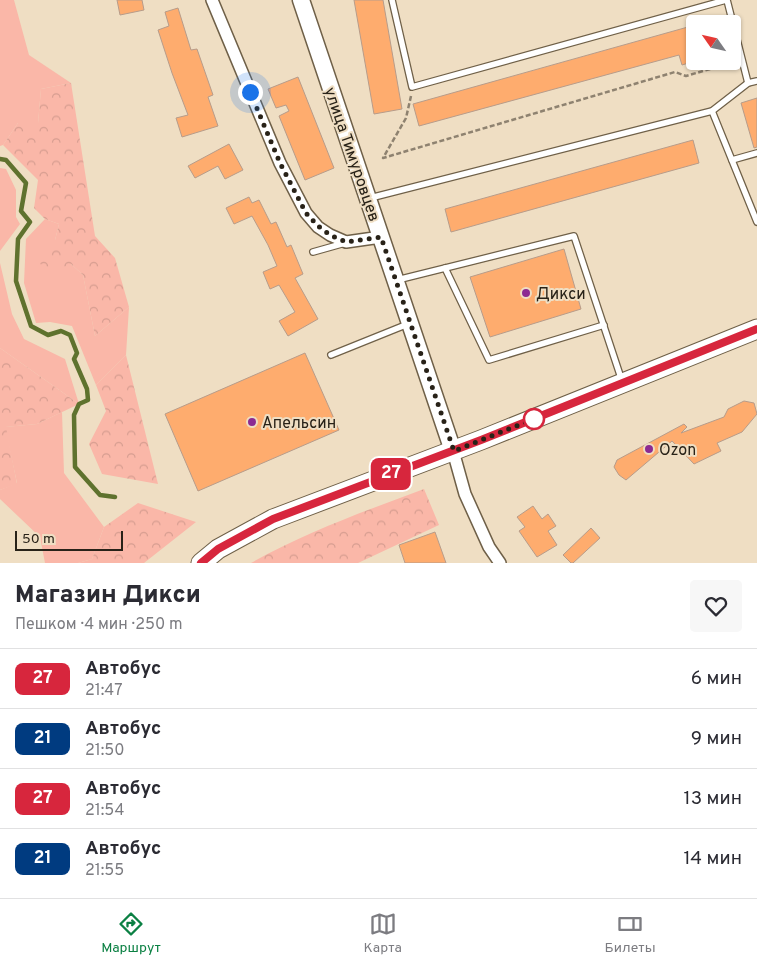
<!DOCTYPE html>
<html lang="ru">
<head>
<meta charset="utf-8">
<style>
  body { margin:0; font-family:Overpass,sans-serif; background:#f7f7f7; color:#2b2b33; height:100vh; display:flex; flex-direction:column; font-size:19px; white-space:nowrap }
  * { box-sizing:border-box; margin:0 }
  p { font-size:16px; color:#7c7c81 }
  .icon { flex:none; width:28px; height:28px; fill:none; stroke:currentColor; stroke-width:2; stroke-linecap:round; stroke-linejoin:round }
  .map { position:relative; height:563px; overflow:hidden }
  .sheet { display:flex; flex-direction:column; background:#fff; flex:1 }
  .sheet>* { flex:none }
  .badge { padding:0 10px; border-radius:8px; font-size:18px; line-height:32px }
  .needle { width:32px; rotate:304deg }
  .tools { position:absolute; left:686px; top:15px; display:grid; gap:10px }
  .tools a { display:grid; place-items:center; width:55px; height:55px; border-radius:5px; background:#fff; box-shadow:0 1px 4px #0004; font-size:25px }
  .scale { position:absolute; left:15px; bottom:12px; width:108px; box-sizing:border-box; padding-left:5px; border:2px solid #282218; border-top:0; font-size:14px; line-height:18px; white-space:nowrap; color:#282218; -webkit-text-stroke:4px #efdec3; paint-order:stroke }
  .you { position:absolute; width:25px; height:25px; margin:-12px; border:4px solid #fff; border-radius:50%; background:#1a73e8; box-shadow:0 0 0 8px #1a73e833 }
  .map>.badge { position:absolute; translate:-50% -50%; box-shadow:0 0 0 2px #fff }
  .round { display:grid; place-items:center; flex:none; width:52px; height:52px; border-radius:5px; background:#f7f7f7 }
  .headline { display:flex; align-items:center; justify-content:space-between; height:85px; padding:0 15px }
  h1 { font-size:24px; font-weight:800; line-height:38px }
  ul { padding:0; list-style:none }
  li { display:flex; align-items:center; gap:15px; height:60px; padding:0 15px; border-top:1px solid #e1e1e2 }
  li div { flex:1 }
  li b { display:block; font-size:19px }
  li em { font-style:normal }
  li .badge { min-width:55px; font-weight:700; text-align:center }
  .tabs { display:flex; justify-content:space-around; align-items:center; height:70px; border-top:1px solid #e1e1e2; background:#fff; font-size:14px; color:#7c7c81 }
  .tabs a { display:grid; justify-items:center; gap:2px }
  .tabs .on { color:#0b8043 }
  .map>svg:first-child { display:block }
</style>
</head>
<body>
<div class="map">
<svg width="757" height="563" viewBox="0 0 757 563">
  <defs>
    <pattern id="forest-crowns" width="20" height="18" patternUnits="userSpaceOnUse" patternTransform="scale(1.25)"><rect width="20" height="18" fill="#fab7a8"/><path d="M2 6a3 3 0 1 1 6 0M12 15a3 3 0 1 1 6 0" fill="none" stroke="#d69d90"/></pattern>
  </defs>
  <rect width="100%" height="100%" fill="#efdec3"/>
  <g fill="#fab7a8">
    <path d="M0 0H14L29 55 71 83 41 89 38 123H18L3 145 0 146Z"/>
    <path d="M0 168 6 169 16 190V217L20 224 0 251Z"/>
    <path d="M45 219 59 224 55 240 71 264 83 275 95 336 129 307 126 355 96 385 72 326 50 322 36 323 24 283 26 239Z"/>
    <path d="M0 263 12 314 24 339 65 359 79 404 0 348Z"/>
    <path d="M62 412 64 473 104 527 92 559 78 563H45L40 537 0 499V490L17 483 5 427 37 424Z"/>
  </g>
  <g fill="url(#forest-crowns)">
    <path d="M71 83 95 236 115 258 129 307 95 336 83 275 71 264 47 275 37 258 55 240 59 224 45 219 34 208 38 180 3 145 18 123H38L41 89Z"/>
    <path d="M0 348 79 404 37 424 6 427 17 484 0 490Z"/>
    <path d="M126 355 158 484 102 474 89 444 106 411 96 385Z"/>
    <path d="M424 489 439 525 358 563H251C306 532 365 511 424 489Z"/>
    <path d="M138 503 196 522 144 563H78L92 559 104 527Z"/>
  </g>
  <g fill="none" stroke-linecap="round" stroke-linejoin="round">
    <path stroke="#5f722e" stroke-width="4.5" d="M0 159 6 160 26 183 21 211 30 222 18 239 16 281 31 326 48 335 61 331 70 335 77 353 74 359 87 389 88 400 79 404 74 415 75 467 100 495 115 497"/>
  </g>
  <g fill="#feac6e" stroke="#b79c8a">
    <path d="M117 0H142L144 10 120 15Z"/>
    <path d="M354 0H383L402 109 374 114Z"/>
    <path d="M178 8 191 50 197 49 213 95 208 97 218 126 182 137 176 118 188 115 172 73 158 30 169 26 165 12Z"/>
    <path d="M695 25V61L682 65 679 55 419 126 413 104Z"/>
    <path d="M298 77 334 168 305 180 279 116 289 111 286 105 276 108 268 89Z"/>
    <path d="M757 98V147L754 148 741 103Z"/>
    <path d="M693 140 699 163 451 232 445 209Z"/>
    <path d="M229 144 243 170 225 179 218 166 195 178 188 166Z"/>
    <path d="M249 197 252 203 259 200 271 224 276 222 287 247 291 245 303 274 295 278 318 319 288 336 279 321 295 312 279 285 270 289 263 272 277 266 268 245 252 216 234 224 226 208Z"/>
    <path d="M564 249 581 309 490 337 470 277Z"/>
    <path d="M305 353 339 430 198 491 165 414Z"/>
    <path d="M744 401 754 403 757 414 742 432 717 443 721 451 694 464 672 441 626 480 619 475 614 467 617 460 684 424 687 427 681 433 724 417 728 409Z"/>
    <path d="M533 506 542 519 548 514 556 526 548 531 557 545 537 557 519 531 525 527 517 517Z"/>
    <path d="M591 528 600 538 573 563H571L563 555Z"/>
    <path d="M435 532 446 563H405L399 545Z"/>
  </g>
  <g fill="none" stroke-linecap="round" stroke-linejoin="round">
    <defs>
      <g id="lane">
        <path d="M392 0 412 87 726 0"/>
        <path d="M727 0 748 83"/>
        <path d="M712 111 757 222"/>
        <path d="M732 160 757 153"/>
        <path d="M370 198 712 111 748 83 757 81"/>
        <path d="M313 252 345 243"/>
        <path d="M445 268 489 360 604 325"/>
        <path d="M397 280 574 236 622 381"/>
        <path d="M331 355 408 324"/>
      </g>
      <g id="street">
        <path d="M212 0 280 163 306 213 318 227 330 235 346 242 381 237"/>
        <path d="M453 451 465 494 489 547 500 563"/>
      </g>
      <path id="secondary" d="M301 0 453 451"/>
      <path id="primary" d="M201 563 218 549 273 519 481 440 757 329"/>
    </defs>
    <use href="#lane" stroke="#6f6048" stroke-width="8"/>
    <use href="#street" stroke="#6f6048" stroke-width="14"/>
    <use href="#secondary" stroke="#6f6048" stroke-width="19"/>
    <use href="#primary" stroke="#6f6048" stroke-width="21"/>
    <path stroke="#8e8270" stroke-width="2.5" stroke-dasharray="5 2.5" stroke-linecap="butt" d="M411 96 406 118 383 158 675 72 686 76 734 62"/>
    <use href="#lane" stroke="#fff" stroke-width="5.5"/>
    <use href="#street" stroke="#fff" stroke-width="11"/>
    <use href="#secondary" stroke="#fff" stroke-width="16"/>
    <use href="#primary" stroke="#fff" stroke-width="19"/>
  </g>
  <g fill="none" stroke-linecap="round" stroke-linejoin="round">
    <defs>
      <path id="line" d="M201 563 218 549 273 519 481 440 757 329"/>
    </defs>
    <use href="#line" stroke="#fff" stroke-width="11"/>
    <use href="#line" stroke="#d7263d" stroke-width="8"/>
    <path stroke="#282218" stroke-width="5" stroke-dasharray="0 9" d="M250 92 280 163 306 213 318 226 330 235 346 242 381 237 454 451 536 418 534 419"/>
  </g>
  <g fill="#8c2a92" stroke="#efdec3" stroke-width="2">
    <circle cx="526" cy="293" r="5"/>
    <circle cx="252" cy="422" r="5"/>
    <circle cx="649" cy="449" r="5"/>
  </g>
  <circle fill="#fff" stroke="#d7263d" stroke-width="2.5" cx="534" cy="419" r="10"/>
  <g text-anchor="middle" stroke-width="4" stroke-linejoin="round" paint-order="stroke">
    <g font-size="16" fill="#282218" stroke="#efdec3">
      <text transform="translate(353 154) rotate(71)" y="6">улица Тимуровцев</text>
    </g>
    <g font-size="16" fill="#282218" stroke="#efdec3" text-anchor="start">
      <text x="536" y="299">Дикси</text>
      <text x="262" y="428">Апельсин</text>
      <text x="659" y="455">Ozon</text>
    </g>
  </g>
</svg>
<div class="tools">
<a><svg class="needle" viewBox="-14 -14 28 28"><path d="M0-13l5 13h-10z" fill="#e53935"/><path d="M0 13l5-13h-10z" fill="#7c7c81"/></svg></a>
</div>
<div class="scale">50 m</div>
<div class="you" style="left:250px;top:92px"></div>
<b class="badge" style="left:391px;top:474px;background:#d7263d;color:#fff">27</b>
</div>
<section class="sheet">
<div class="headline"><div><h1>Магазин Дикси</h1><p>Пешком · 4 мин · 250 m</p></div><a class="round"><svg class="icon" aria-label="heart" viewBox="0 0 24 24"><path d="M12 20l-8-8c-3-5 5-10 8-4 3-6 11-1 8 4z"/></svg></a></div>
<ul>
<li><span class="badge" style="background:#d7263d;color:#fff">27</span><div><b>Автобус</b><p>21:47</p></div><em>6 мин</em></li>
<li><span class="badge" style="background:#003b80;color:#fff">21</span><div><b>Автобус</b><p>21:50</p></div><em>9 мин</em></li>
<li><span class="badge" style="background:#d7263d;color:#fff">27</span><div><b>Автобус</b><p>21:54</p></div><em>13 мин</em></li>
<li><span class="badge" style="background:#003b80;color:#fff">21</span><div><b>Автобус</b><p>21:55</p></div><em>14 мин</em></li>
</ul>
</section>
<nav class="tabs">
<a class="on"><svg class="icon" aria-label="directions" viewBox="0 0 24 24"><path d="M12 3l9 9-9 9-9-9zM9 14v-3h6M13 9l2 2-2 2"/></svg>Маршрут</a>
<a><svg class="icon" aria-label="map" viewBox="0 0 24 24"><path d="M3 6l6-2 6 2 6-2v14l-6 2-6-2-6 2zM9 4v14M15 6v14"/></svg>Карта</a>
<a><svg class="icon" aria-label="tickets" viewBox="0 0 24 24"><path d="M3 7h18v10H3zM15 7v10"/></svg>Билеты</a>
</nav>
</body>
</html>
